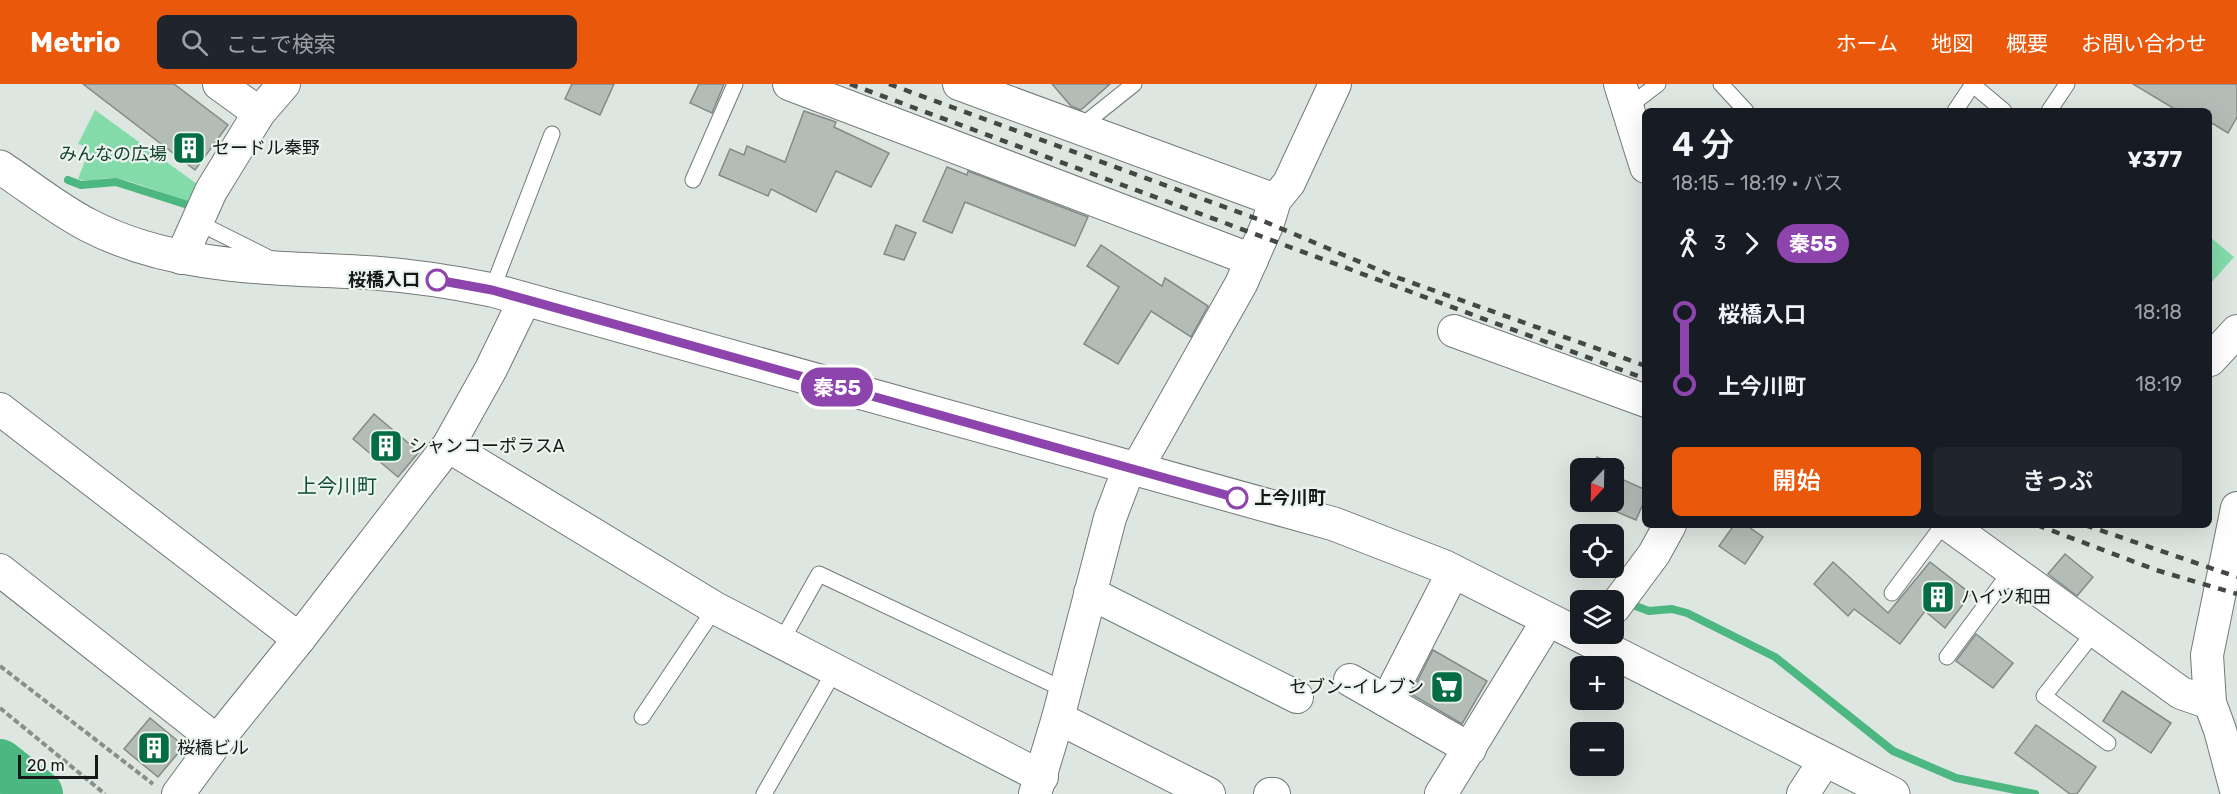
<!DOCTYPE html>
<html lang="ja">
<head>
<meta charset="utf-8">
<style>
  body { margin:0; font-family:Rubik,"Noto Sans JP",sans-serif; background:#20242c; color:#f1f3f6; height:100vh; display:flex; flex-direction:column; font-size:22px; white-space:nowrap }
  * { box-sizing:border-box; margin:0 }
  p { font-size:20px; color:#9ea1a6 }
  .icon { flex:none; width:33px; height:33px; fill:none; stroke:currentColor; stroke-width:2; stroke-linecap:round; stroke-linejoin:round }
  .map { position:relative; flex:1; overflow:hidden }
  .sheet { position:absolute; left:1642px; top:24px; width:570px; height:420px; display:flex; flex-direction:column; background:#171b24; border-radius:9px; box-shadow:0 6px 24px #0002 }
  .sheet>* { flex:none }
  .badge { padding:0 12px; border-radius:20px; font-size:21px; line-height:39px }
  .needle { width:39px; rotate:202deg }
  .fabs { position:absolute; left:1570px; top:374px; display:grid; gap:12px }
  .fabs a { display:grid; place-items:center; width:54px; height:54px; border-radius:9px; background:#171b24; box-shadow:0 6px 24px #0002; font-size:30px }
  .scale { position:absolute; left:18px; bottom:15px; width:80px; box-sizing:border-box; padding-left:6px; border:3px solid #161917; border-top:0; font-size:16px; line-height:21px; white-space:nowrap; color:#161917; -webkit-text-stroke:4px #ebf3ee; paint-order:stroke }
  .map>.badge { position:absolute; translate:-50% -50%; box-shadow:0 0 0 3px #fff }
  .legs { display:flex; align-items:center; gap:9px; height:66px; padding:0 30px; font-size:20px }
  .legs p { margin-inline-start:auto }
  .headline { display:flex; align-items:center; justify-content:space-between; height:102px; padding:0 30px }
  h1 { font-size:33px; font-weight:600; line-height:45px }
  .button { display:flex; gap:12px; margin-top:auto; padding:12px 30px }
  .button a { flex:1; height:69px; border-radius:9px; background:#ea580c; color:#fff; font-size:24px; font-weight:600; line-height:69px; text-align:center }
  .button a+a { background:#20242c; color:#f1f3f6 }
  ul { padding:0 30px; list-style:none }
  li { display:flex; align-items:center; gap:21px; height:72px; font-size:22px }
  li i { display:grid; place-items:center; width:9px; height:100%; margin:0 8px; background:currentColor }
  li i::after { content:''; width:15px; height:15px; margin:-8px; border:4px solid; border-radius:50%; background:#171b24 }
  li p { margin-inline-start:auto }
  li:first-child i { background:linear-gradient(#0000 50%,currentColor 0) }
  li:last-child i { background:linear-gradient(currentColor 50%,#0000 0) }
  header { display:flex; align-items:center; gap:36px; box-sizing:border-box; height:84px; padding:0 30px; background:#ea580c; color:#fff }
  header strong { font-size:28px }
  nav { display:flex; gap:33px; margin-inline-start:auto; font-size:21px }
  .search { width:420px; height:54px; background:#20242c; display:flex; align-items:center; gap:15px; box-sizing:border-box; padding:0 21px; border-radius:9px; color:#9ea1a6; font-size:22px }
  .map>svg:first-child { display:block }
</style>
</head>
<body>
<header>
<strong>Metrio</strong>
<div class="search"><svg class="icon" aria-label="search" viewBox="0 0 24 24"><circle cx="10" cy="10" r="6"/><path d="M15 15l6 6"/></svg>ここで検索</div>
<nav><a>ホーム</a><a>地図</a><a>概要</a><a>お問い合わせ</a></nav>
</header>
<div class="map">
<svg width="2237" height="710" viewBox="0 0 2237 710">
  <rect width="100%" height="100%" fill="#dee6e1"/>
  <g fill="#83dbaa">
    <path d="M95 26 201 103 194 120C169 112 145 101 120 95 105 92 92 99 78 95L90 64 78 60Z"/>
    <path d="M2210 153 2234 173 2210 200Z"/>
  </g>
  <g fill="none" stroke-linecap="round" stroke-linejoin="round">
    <g stroke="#4cb781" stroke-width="8">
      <path d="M68 96 81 101 116 98 191 122"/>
      <path d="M1630 520 1649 527 1672 525 1687 529 1775 573 1893 667 1956 694 2035 710"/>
    </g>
    <path stroke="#4cb781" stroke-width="48" d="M0 679 39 710"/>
  </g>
  <g fill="#b4bcb7" stroke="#848b87" stroke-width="1.5">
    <path d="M83 0H174L228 41 195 86Z"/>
    <path d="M572 0H614L600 31 565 15Z"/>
    <path d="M699 0H724L712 29 690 19Z"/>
    <path d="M1052 0H1110L1081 26 1071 22Z"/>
    <path d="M2133 0H2237V33L2228 49 2210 38V27H2178Z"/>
    <path d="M804 27 836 38 834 43 889 69 871 103 836 87 816 128 771 105 768 112 719 91 730 65 744 71 747 62 785 78Z"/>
    <path d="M947 83 967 91 968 87 1088 133 1075 162 965 118 952 149 923 137Z"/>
    <path d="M896 141 916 149 904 176 884 170Z"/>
    <path d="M1101 161 1162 202 1165 194 1208 222 1191 253 1151 227 1118 280 1084 260 1119 203 1087 182Z"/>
    <path d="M374 330 419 368 398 393 353 355Z"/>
    <path d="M1597 373 1624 384 1619 394 1646 406V413L1636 436 1591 417H1614V384H1592Z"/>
    <path d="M1734 441H1746L1763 453 1745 480 1719 462Z"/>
    <path d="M2065 470 2093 493 2077 512 2048 490Z"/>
    <path d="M1833 478 1888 529 1930 478 1971 510 1945 544 1925 527 1900 560 1854 525 1848 532 1814 500Z"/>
    <path d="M1976 550 2013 579 1993 604 1956 577Z"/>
    <path d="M1433 566 1487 597 1462 640 1411 610Z"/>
    <path d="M2122 607 2171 639 2151 669 2103 637Z"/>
    <path d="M150 634 184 662 158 693 124 665Z"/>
    <path d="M2036 641 2096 683 2077 710H2070L2015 669Z"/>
  </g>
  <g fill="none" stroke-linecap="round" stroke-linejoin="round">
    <defs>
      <g id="service">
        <path d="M1721 0 1746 27"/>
        <path d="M1972 0 2004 27"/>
        <path d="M1628 23 1658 0"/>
        <path d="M1955 27 1973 0"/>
        <path d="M2049 27 2067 0"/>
        <path d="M1079 44 1134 0"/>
        <path d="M693 96 735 0"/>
        <path d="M197 138 269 174"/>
        <path d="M492 206 552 50"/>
        <path d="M1892 509 1943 441"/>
        <path d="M2095 547 2044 612 2108 659"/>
        <path d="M781 558 819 490 1065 606"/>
        <path d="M1947 573 2011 487"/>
        <path d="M642 633 715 524"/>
        <path d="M764 710 835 586"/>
      </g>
      <g id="minor">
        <path d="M219 0 259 29"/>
        <path d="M789 0 1252 176"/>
        <path d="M959 0 1275 116"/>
        <path d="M1620 0 1646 83"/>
        <path d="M181 174 211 107 259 29 284 0"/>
        <path d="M1454 247 1646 317"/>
        <path d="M2210 276 2237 247"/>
        <path d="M0 325 299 555"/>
        <path d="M448 362 715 524 1042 693"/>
        <path d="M1136 386 1241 200 1268 139 1275 116 1289 99 1335 0"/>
        <path d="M1949 441 2181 609 2210 619"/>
        <path d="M0 486 217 657"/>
        <path d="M1090 509 1297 613"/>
        <path d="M1614 524 1654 470 1670 441"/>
        <path d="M1350 596 1470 665"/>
        <path d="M1387 617 1453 488"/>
        <path d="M1058 634 1209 710"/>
        <path d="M178 710 217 657 299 555 448 362 491 285 525 215"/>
        <path d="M1035 710 1058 634 1110 434 1129 384"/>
        <path d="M1270 710H1274"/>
        <path d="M1441 710 1548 536"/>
        <path d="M1803 710 1825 676"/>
        <path d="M2237 710 2220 646 2210 619 2207 571 2237 424"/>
      </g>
      <path id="tertiary" d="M0 83C29 102 57 125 88 141 176 187 278 183 374 189 414 192 453 198 492 206L1334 440 1445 483 1893 710"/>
    </defs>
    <use href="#service" stroke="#737a75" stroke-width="17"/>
    <use href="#minor" stroke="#737a75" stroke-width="34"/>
    <use href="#tertiary" stroke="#737a75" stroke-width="35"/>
    <g stroke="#898f8b" stroke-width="4" stroke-dasharray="6 3" stroke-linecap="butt">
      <path d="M0 582 153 700"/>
      <path d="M0 624 105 710"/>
    </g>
    <use href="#service" stroke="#fff" stroke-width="15"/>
    <use href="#minor" stroke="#fff" stroke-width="32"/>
    <use href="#tertiary" stroke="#fff" stroke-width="33"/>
    <g stroke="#444845" stroke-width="4.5" stroke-dasharray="8 8" stroke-linecap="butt">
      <path d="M850 0 1646 295"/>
      <path d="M889 0 1268 139 1393 192 1646 282"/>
      <path d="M2037 441 2156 486 2237 510"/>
      <path d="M2085 441 2237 493"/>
    </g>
  </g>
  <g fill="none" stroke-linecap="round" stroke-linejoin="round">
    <defs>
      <path id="line-1" d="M437 196 492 206 1237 414"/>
    </defs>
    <use href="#line-1" stroke="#fff" stroke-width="14"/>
    <use href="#line-1" stroke="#8e44ad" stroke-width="9"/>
  </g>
  <defs>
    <symbol id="building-square" viewBox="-11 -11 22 22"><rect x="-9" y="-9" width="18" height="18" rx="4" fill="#056d43" stroke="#ebf3ee"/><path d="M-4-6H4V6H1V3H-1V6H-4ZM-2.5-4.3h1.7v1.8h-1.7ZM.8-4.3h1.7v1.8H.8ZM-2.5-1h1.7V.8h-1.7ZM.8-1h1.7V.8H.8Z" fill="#fff"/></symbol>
    <symbol id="supermarket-square" viewBox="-11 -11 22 22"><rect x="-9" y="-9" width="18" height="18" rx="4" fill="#056d43" stroke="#ebf3ee"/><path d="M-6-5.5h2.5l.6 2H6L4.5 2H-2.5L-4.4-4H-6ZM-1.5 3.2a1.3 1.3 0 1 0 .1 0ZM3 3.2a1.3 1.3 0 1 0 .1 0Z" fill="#fff"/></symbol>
  </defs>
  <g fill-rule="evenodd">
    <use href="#building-square" x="170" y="45" width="38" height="38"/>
    <use href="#building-square" x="367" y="343" width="38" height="38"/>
    <use href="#building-square" x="1919" y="494" width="38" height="38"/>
    <use href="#supermarket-square" x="1428" y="584" width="38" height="38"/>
    <use href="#building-square" x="135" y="645" width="38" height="38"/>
  </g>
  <g fill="#fff" stroke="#8e44ad" stroke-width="3">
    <circle cx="437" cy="196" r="10"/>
    <circle cx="1237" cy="414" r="10"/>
  </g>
  <g text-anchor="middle" stroke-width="4.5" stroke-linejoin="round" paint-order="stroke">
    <g font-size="18" fill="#161917" stroke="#ebf3ee" text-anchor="start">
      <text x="212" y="70">セードル秦野</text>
      <text x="409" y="368">シャンコーポラスA</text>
      <text x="1961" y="519">ハイツ和田</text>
      <text x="1424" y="609" text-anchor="end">セブン-イレブン</text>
      <text x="177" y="670">桜橋ビル</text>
    </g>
    <g font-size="18" fill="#16432c" stroke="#ebf3ee">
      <text x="113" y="76">みんなの広場</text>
    </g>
    <g font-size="18" font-weight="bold" fill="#161917" stroke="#ebf3ee" text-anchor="end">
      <text x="420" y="202">桜橋入口</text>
      <text x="1254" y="420" text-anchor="start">上今川町</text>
    </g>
    <g font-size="20" fill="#0e4e31" stroke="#ebf3ee">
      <text x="337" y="409">上今川町</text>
    </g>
  </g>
</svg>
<div class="fabs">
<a><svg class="needle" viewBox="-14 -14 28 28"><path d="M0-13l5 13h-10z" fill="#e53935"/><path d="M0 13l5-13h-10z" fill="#9ea1a6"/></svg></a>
<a><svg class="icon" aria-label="locate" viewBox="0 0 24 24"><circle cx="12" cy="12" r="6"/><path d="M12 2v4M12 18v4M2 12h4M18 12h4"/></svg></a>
<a><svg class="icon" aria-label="layers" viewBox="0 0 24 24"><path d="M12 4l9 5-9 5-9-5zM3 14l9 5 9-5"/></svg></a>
<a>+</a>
<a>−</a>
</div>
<div class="scale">20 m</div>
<b class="badge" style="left:837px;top:303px;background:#8e44ad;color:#fff">秦55</b>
<section class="sheet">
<div class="headline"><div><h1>4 分</h1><p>18:15 – 18:19 · バス</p></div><b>¥377</b></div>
<div class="legs"><svg class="icon" aria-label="walk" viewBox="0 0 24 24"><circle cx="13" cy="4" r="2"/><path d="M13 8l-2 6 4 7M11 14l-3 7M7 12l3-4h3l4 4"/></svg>3<svg class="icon" aria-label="forward" viewBox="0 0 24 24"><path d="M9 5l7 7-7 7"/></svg><b class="badge" style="background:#8e44ad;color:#fff">秦55</b></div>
<ul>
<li><i style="color:#8e44ad"></i><b>桜橋入口</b><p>18:18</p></li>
<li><i style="color:#8e44ad"></i><b>上今川町</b><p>18:19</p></li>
</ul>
<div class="button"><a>開始</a><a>きっぷ</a></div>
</section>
</div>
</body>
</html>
